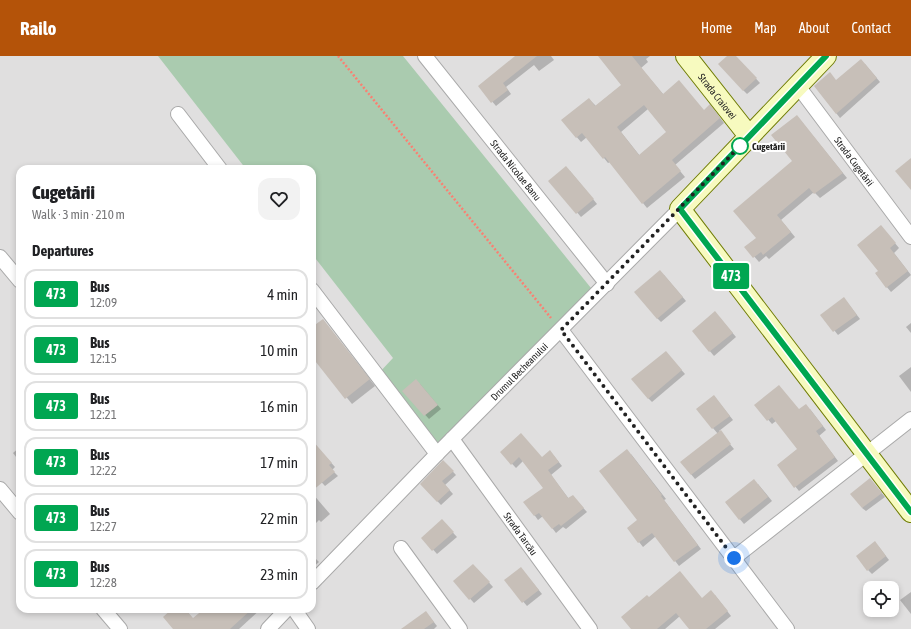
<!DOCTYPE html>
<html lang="en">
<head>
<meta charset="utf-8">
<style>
  body { margin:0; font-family:"Asap Condensed",sans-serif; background:#f2f2f2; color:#202124; height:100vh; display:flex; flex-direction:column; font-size:15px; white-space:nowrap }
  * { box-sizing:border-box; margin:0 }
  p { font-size:13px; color:#757577 }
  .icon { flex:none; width:22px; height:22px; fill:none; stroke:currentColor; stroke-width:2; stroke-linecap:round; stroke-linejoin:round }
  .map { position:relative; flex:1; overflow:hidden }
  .details { position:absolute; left:16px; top:109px; width:300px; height:448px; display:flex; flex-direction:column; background:#fff; border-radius:12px; box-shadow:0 2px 6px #0003 }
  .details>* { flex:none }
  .badge { padding:0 8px; border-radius:3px; font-size:14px; line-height:26px }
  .fabs { position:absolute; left:863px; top:525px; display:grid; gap:8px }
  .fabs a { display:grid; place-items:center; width:36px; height:36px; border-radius:8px; background:#fff; box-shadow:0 2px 6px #0003; font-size:20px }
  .you { position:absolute; width:20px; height:20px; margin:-10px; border:3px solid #fff; border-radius:50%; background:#1a73e8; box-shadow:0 0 0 6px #1a73e833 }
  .map>.badge { position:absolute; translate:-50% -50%; box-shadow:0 0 0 2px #fff }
  h2 { padding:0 16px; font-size:15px; line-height:36px }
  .round { display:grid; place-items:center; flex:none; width:42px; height:42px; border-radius:12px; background:#f2f2f2 }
  .head { display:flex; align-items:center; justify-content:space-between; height:68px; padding:0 16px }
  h1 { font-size:19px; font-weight:800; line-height:30px }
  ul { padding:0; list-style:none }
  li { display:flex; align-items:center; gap:12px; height:50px; margin:0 8px 6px; padding:0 8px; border:2px solid #e0e0e0; border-radius:12px }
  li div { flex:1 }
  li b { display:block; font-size:15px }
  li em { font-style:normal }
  li .badge { min-width:44px; font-weight:700; text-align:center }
  header { display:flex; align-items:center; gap:24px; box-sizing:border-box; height:56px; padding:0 20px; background:#b45309; color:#fff }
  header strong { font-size:19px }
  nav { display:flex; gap:22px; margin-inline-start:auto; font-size:14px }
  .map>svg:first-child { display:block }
</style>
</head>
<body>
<header>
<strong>Railo</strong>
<nav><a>Home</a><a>Map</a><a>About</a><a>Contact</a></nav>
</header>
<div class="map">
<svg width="911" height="573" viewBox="0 0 911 573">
  <rect width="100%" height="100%" fill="#f2efe9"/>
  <path fill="#e0dfdf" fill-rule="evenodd" d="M0 0H911V573H0ZM20 113H312V553H20ZM870 532H892V554H870Z"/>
  <path fill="#aacbaf" d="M158 0H403L591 232 436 395 378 318 393 302 312 198V113H246Z"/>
  <g fill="#0003" fill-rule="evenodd">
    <path d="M517 0H551L554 4 539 15 534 9 506 31 511 38 496 50 479 30Z"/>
    <path d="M608 0H650L646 3 648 6 641 12 663 38 704 55 714 54 724 67 675 109 685 121 647 152 610 106 608 107 604 102 587 81 581 86 563 65 589 43 596 50 622 29ZM648 53 668 77 640 100 621 76Z"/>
    <path d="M728 0H735L760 27 747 38 743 34Z"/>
    <path d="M865 8 880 26 840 62 815 30 836 25Z"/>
    <path d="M801 65 847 122 820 142 814 136 781 164 795 181 769 203 766 200 759 206 746 191 758 182 793 105Z"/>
    <path d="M570 115 597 148 581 161 550 125Z"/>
    <path d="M885 175 899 192 894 197 911 219 891 236 876 218 879 215Z"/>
    <path d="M664 219 686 245 661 266 657 262Z"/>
    <path d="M847 246 860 263 838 279 822 259Z"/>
    <path d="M719 261 736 281 714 300 693 275Z"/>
    <path d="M323 264 375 330 352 348 312 299V272Z"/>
    <path d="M911 267V277L906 271Z"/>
    <path d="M669 300 685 318 652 346 648 342Z"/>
    <path d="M911 311V336L899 320Z"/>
    <path d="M420 328 441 353 429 363 404 335Z"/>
    <path d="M714 340 733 364 719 375 734 393 695 423 681 406 718 378 697 353Z"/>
    <path d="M755 349 799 354 810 353 826 374 819 380 838 405 799 435 778 409 798 393 776 365 772 368Z"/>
    <path d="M312 387 316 390 335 411 332 414 338 420 325 430 312 416Z"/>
    <path d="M20 391V406L13 397Z"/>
    <path d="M501 396 542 402 554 400 562 410 551 419 569 443 576 444 587 456 566 473 563 471 556 477 543 460 538 464 525 446 544 432 523 405 516 412Z"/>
    <path d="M631 398 666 443 664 444 701 493 679 510 656 480 643 491 628 472 639 464Z"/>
    <path d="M443 405 456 419 445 429 453 438 441 449 421 428Z"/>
    <path d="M758 428 772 445 744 468 726 447Z"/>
    <path d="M874 428 885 441 866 455 862 452Z"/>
    <path d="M312 437 330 458 321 466 319 464 312 471Z"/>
    <path d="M444 467 457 481 437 498 423 482Z"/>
    <path d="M879 491 889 504 872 518 868 514Z"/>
    <path d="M312 499 319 506 312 512Z"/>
    <path d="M477 513 493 531 474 547 454 525Z"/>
    <path d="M524 516 542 538 527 550 505 524Z"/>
    <path d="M911 536V558L900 544Z"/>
    <path d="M715 539 731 560 715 573H690L680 560 665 573H632L702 543Z"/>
    <path d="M174 553H185L193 563 205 553H261L239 573H174Z"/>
    <path d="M429 560 437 570 434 573H403Z"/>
  </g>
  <g fill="#c7bfb8" fill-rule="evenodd">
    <path d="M515 0H537L503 27 508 34 491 47 478 30Z"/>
    <path d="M598 0H632L663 38 679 24 704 54 710 48 720 62 672 104 681 115 642 148 605 101 603 103 582 77 576 82 561 64 589 42 595 50 621 29ZM644 49 666 76 639 99 617 71Z"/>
    <path d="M727 0H736L757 22 743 35 718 8Z"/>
    <path d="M861 3 877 22 836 58 814 30 830 16 836 24Z"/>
    <path d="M797 59 843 117 814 138 809 132 777 159 791 176 763 199 761 196 753 202 744 191 756 182 733 155 792 105 771 79Z"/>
    <path d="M911 102V134L895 115Z"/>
    <path d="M566 110 594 143 576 158 548 125Z"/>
    <path d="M881 169 896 187 890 192 908 215 886 232 875 217 878 215 857 189Z"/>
    <path d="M660 214 683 241 657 263 634 236Z"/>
    <path d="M844 241 857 259 833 276 820 259Z"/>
    <path d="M715 255 733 277 709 296 692 275Z"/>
    <path d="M323 263 370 323 345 343 312 301V271Z"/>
    <path d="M666 295 682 314 648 343 631 323Z"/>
    <path d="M416 323 438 349 424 360 402 335Z"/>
    <path d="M779 329 799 353 806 348 823 370 816 375 835 401 794 432 777 409 797 393 772 361 767 365 754 349Z"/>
    <path d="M714 339 730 360 712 373 696 353Z"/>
    <path d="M721 374 731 388 691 419 680 406Z"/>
    <path d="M521 377 542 401 550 394 559 406 548 414 568 442 573 439 584 452 561 470 559 468 552 473 539 457 534 460 523 446 543 432 519 401 511 409 500 396Z"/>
    <path d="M312 384 332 407 329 409 335 416 312 435Z"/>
    <path d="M627 393 662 439 661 440 698 489 674 506 652 477 638 487 627 472 637 464 599 415Z"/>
    <path d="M443 404 454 415 442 425 450 434 437 446 420 428Z"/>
    <path d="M870 422 882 437 862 452 850 438Z"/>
    <path d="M754 423 768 441 739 464 725 446Z"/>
    <path d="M442 463 454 476 432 495 421 482Z"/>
    <path d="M875 485 886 500 867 515 856 500Z"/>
    <path d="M473 508 490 526 469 544 453 525Z"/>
    <path d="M521 511 539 534 522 547 504 524Z"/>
    <path d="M680 515 702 542 711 534 728 555 706 573H689L676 557 657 573H631L621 561 647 539 649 541Z"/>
    <path d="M172 553H185L193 562 204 553H252L230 573H173L163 561Z"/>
    <path d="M426 555 434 566 424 573H401Z"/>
  </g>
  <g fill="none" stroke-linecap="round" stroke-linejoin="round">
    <defs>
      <g id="street">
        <path id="s1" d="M425 0 607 228"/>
        <path id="s2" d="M798 30 911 181"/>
        <path d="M178 58 220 113"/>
        <path d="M0 201 20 225"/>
        <path d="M312 234 437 398"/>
        <path d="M561 274 787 573"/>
        <path id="s3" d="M452 383 590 573"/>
        <path d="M0 433 20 457"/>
        <path d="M401 492 460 573"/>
        <path d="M734 502 911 363"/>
        <path id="s4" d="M312 527 437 398 680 153"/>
        <path d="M103 553 120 573"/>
        <path d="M294 553 308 573"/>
        <path d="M268 573 287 553"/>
      </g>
      <g id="secondary">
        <path id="s5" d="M686 0 749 80"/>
        <path d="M826 0 680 153 911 456"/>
      </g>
    </defs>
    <use href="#street" stroke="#a9a9a9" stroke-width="16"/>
    <use href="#secondary" stroke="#707d05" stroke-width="22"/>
    <path stroke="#fa8072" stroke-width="2.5" stroke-dasharray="2 2" stroke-linecap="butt" d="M338 0 551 262"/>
    <use href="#street" stroke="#fff" stroke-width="14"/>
    <use href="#secondary" stroke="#f7fabf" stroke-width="20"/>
  </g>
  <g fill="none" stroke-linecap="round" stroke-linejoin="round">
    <defs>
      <path id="line" d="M826 0 680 153 911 456"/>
    </defs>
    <use href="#line" stroke="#fff" stroke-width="9"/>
    <use href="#line" stroke="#00a651" stroke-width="6"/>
    <path stroke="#222" stroke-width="4" stroke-dasharray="0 7.2" d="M734 502 561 274 740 90"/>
  </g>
  <circle fill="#fff" stroke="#00a651" stroke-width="2" cx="740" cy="90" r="8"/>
  <g text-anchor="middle" stroke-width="4" stroke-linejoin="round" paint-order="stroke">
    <g font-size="10" fill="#222" stroke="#fff">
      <text dy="4" stroke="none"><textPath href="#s5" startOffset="51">Strada Craiovei</textPath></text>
      <text dy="4" stroke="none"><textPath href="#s2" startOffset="94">Strada Cugetării</textPath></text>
      <text dy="4" stroke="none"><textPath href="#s1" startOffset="146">Strada Nicolae Banu</textPath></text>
      <text dy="4" stroke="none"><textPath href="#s4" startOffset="296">Drumul Becheanului</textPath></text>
      <text dy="4" stroke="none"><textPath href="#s3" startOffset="117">Strada Tarcău</textPath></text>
    </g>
    <g font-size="10" font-weight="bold" fill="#222" stroke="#fff" text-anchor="start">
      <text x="752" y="94">Cugetării</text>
    </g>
  </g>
</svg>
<div class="fabs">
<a><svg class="icon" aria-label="locate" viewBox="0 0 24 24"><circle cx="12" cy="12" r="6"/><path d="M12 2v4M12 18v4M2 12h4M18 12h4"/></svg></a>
</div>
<div class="you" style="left:734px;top:502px"></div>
<b class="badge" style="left:731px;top:220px;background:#00a651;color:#fff">473</b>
<section class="details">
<div class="head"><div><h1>Cugetării</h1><p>Walk · 3 min · 210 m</p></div><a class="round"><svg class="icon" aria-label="heart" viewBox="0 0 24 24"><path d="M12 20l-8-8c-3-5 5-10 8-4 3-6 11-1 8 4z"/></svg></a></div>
<h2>Departures</h2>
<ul>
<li><span class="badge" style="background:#00a651;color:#fff">473</span><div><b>Bus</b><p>12:09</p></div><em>4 min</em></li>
<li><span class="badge" style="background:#00a651;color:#fff">473</span><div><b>Bus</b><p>12:15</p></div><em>10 min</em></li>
<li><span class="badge" style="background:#00a651;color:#fff">473</span><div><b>Bus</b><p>12:21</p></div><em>16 min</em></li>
<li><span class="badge" style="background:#00a651;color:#fff">473</span><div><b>Bus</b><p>12:22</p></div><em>17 min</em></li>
<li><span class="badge" style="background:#00a651;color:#fff">473</span><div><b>Bus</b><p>12:27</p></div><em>22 min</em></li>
<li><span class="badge" style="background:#00a651;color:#fff">473</span><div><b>Bus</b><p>12:28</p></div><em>23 min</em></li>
</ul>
</section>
</div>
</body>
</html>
